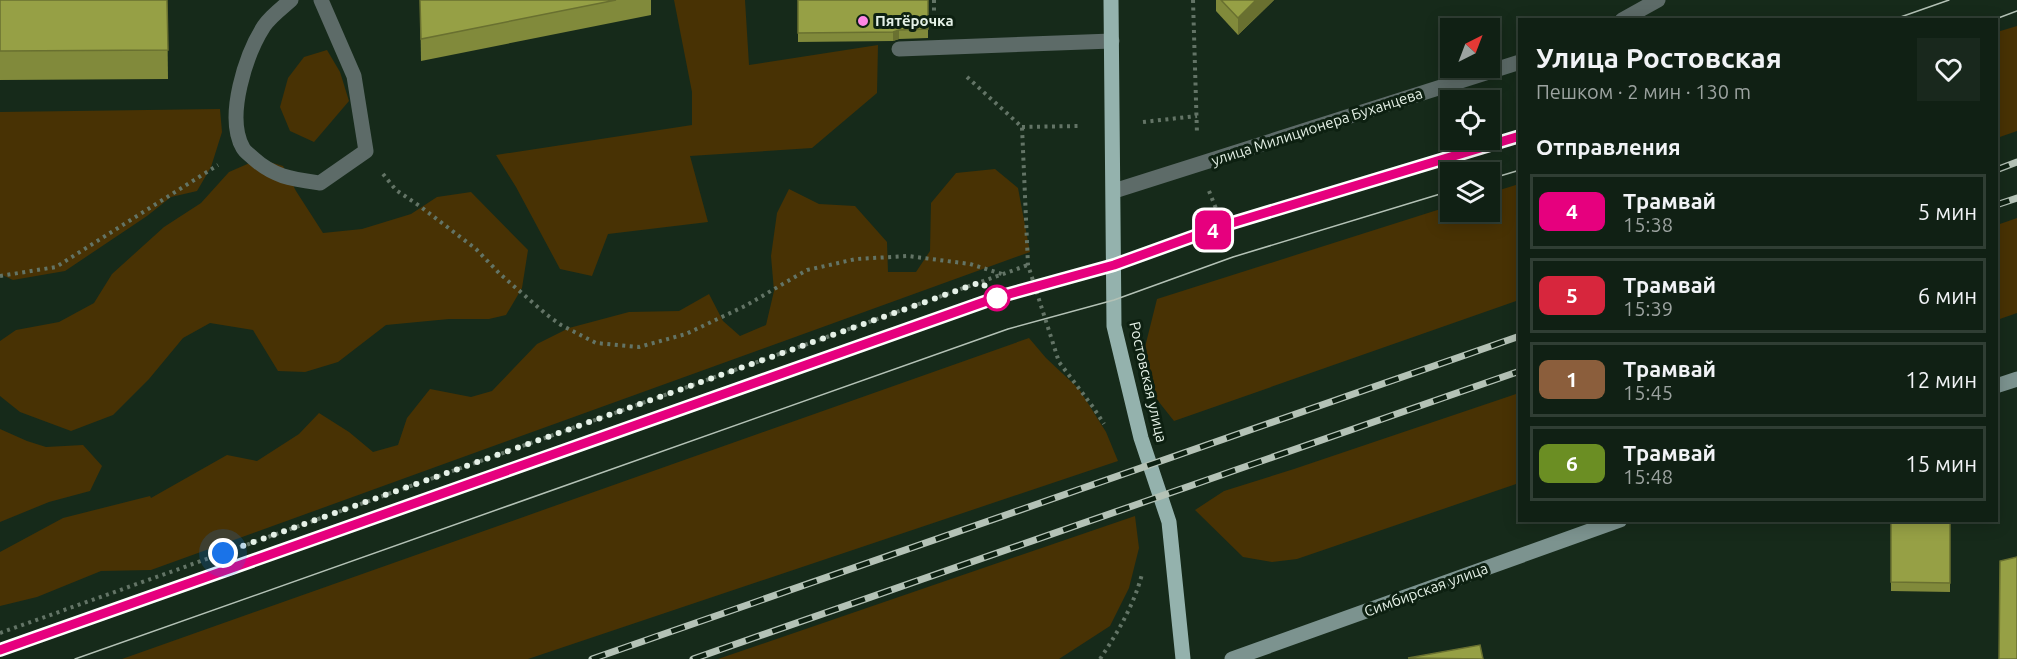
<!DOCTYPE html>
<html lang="ru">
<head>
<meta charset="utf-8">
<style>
  body { margin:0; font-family:Ubuntu,sans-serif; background:#19281d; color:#f1f3f6; height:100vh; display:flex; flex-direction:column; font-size:22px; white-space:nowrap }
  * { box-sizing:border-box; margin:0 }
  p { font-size:20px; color:#9ca3a0 }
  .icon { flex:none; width:33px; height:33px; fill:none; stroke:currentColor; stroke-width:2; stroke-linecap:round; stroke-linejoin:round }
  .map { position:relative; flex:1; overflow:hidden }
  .panel { position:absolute; left:1518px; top:18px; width:480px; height:504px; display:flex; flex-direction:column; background:#102014; border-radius:0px; box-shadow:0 3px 15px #0003,0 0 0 2px #303e34 }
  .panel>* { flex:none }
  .badge { padding:0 12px; border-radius:9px; font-size:21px; line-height:39px }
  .needle { width:39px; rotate:42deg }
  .tools { position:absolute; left:1440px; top:18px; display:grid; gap:12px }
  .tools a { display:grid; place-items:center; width:60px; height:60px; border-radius:0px; background:#102014; box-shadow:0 3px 15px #0003,0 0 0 2px #303e34; font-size:30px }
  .you { position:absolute; width:30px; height:30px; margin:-15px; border:4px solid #fff; border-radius:50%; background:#1a73e8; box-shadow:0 0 0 9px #1a73e833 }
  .map>.badge { position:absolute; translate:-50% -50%; box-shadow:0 0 0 3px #fff }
  h2 { padding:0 18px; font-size:22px; line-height:54px }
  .round { display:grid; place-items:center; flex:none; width:63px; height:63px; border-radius:0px; background:#19281d }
  .overview { display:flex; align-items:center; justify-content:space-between; height:102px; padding:0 18px }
  h1 { font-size:28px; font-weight:700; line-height:45px }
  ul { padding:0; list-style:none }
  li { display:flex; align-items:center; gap:18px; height:75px; margin:0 12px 9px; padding:0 6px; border:3px solid #303e34; border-radius:0px }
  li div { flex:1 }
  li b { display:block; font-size:22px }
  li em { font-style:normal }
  li .badge { min-width:66px; font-weight:700; text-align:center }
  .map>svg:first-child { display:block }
</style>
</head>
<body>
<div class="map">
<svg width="2017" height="659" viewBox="0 0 2017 659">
  <rect width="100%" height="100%" fill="#162a1a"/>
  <g fill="#483204">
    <path d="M674 0H745L749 65 878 45 877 93 812 148 690 156 708 222 608 234 592 276 560 269 516 187 496 155 692 125V92Z"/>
    <path d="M2017 26V131L1997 138V32Z"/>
    <path d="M327 50 340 72 349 101 314 142 290 131 280 107 288 78 304 57Z"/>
    <path d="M220 109 222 132 211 167 197 191 171 197 147 216 65 271 13 280 0 274V112Z"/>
    <path d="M259 159 283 166 296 191 323 233 362 229 411 214 437 197 471 192 528 250 522 288 506 315 489 319H449L386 325 338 362 305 372 278 371 253 330 210 323 183 338 149 379 113 415 71 431 20 412 0 396V341L16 330 59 322 94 303 112 274 164 227 201 203 229 172Z"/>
    <path d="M995 169 1018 188 1030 252 151 570 101 571 37 597 0 606V552L63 518 150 496 151 498 227 455 257 461 299 434 319 413 349 432 373 452 398 445 407 418 430 389 471 397 492 391 537 344 569 328 629 312 679 311 709 294 723 321 740 336 766 325 774 291 771 256 777 213 789 189 819 204 855 206 887 242 888 272H916L930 251 931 203 956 173Z"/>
    <path d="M1519 184V300L1174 421 1151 392 1145 347 1157 299 1450 206V212H1490V193Z"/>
    <path d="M2017 218V313L1997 320V225Z"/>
    <path d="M1029 338 1046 358 1079 389 1106 432 1118 461 528 659H122Z"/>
    <path d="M1519 393V483L1297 559 1272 562 1243 557 1195 510 1224 491 1294 469Z"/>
    <path d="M0 429 27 441 46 447 83 445 102 466 90 491 49 502 0 522Z"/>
    <path d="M1135 516 1139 548 1129 588 1110 626 1059 659H718Z"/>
  </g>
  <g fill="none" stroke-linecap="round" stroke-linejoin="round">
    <g stroke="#637466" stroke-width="4" stroke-dasharray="3 4.5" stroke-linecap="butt">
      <path d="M934 0V17"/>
      <path d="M1193 0 1197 134"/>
      <path d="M967 77 1022 127 1028 265 1059 362 1093 407 1104 424"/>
      <path d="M1143 122 1197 116"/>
      <path d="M1022 127 1081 126"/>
      <path d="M383 174 396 190 421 207 476 249 500 274 547 315 561 325 596 343 639 347 686 334 745 306 807 270 856 259 908 256 970 264 1002 274"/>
      <path d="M1209 191 1223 226"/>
      <path d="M0 276 56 267 218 165"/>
      <path d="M0 633 1028 265"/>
      <path d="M1100 659C1118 632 1134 605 1142 574"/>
    </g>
    <g stroke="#5d6b68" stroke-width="15">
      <path d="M291 0C282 8 271 16 264 26 246 54 225 117 243 148 245 152 250 155 253 158 274 177 292 179 320 183L366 151 354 76 321 0"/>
      <path d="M899 49 1112 41"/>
    </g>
    <g stroke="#5d6b68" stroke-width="15">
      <path d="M1622 20 1658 0"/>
      <path d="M1114 191 1520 62"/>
    </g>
    <g stroke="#7c938f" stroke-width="15">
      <path d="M1996 386 2017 379"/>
      <path d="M1232 659 1620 520"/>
    </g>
    <path stroke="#94b2ad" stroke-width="15" d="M1111 0 1114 326 1141 438 1169 522 1183 659"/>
    <g stroke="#b4c2b6" stroke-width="1.5">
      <path d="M1892 20 1949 0"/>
      <path d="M1993 20 2017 11"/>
      <path d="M1490 179 1520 170"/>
      <path d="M0 650 998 297 1114 265 1223 226 1520 136"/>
      <path d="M75 659 1008 329 1114 300 1233 257 1450 191"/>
    </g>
    <defs>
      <g id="rail">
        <path d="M1996 170 2017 162"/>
        <path d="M1996 205 2017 198"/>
        <path d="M592 659 1520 336"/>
        <path d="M693 659 1520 371"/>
      </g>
    </defs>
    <use href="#rail" stroke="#b4c2b6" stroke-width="7"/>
    <use href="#rail" stroke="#0d2011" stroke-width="4.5" stroke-dasharray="14" stroke-linecap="butt"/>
  </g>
  <g fill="#818a3b">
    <path d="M0 0H167L168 79 0 80Z"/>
    <path d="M420 0H651V15L421 61Z"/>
    <path d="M798 0H928V38L899 39 893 41 798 42Z"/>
    <path d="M1216 0H1274L1238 35 1216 11Z"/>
    <path d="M1891 521H1950V592L1891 591Z"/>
  </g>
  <g fill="#697030">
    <path d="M1256 0H1274L1238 35V18Z"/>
    <path d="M899 30V39L893 41V32Z"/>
  </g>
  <g fill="#96a045" stroke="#697030" stroke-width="1.5">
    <path d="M0 0H167L168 50 0 51Z"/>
    <path d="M420 0H616L421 39Z"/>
    <path d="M798 0H928V29L899 30 893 32 798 33Z"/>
    <path d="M1221 0H1256L1238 18Z"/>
    <path d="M1891 521H1950V583L1891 582Z"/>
    <path d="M2017 557V659H1999L2000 561Z"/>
    <path d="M1480 645 1483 659 1408 658Z"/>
  </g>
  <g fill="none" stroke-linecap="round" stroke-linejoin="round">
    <defs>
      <path id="line" d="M0 650 998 297 1114 265 1222 226 1520 136"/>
    </defs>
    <use href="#line" stroke="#fff" stroke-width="14"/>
    <use href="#line" stroke="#e6007e" stroke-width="9"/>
    <path stroke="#e5f1e7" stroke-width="6" stroke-dasharray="0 10.8" d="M223 553 981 282 997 298"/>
  </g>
  <circle fill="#fd86e3" stroke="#0d2011" stroke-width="2" cx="863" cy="21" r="6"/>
  <circle fill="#fff" stroke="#e6007e" stroke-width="3" cx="997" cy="298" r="12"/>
  <g text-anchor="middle" stroke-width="6" stroke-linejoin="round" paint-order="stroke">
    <g font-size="15" font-weight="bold" fill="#e5f1e7" stroke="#0d2011" text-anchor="start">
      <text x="875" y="26">Пятёрочка</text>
    </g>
    <g font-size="15" fill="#e5f1e7" stroke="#0d2011">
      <text transform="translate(1317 127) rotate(-18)" y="5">улица Милиционера Буханцева</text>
      <text transform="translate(1148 382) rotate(77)" y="5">Ростовская улица</text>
      <text transform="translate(1426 590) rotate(-20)" y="5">Симбирская улица</text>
    </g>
  </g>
</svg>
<div class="tools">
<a><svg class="needle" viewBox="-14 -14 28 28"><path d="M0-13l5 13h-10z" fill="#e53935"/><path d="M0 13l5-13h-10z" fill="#9ca3a0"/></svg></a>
<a><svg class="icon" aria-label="locate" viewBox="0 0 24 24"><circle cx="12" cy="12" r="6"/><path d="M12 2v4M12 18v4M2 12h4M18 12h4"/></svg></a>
<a><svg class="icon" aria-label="layers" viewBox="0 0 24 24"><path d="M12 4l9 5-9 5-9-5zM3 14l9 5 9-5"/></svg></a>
</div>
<div class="you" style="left:223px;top:553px"></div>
<b class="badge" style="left:1213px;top:230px;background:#e6007e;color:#fff">4</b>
<section class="panel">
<div class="overview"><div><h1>Улица Ростовская</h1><p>Пешком · 2 мин · 130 m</p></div><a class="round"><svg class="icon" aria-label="heart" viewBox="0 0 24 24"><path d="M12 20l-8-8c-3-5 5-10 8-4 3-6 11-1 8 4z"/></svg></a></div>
<h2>Отправления</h2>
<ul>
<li><span class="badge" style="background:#e6007e;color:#fff">4</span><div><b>Трамвай</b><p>15:38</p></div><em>5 мин</em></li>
<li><span class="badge" style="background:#d7263d;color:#fff">5</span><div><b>Трамвай</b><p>15:39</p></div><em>6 мин</em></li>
<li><span class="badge" style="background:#8b5e3c;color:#fff">1</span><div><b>Трамвай</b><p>15:45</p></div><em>12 мин</em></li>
<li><span class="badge" style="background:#6b8e23;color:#fff">6</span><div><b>Трамвай</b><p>15:48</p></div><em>15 мин</em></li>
</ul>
</section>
</div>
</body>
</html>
